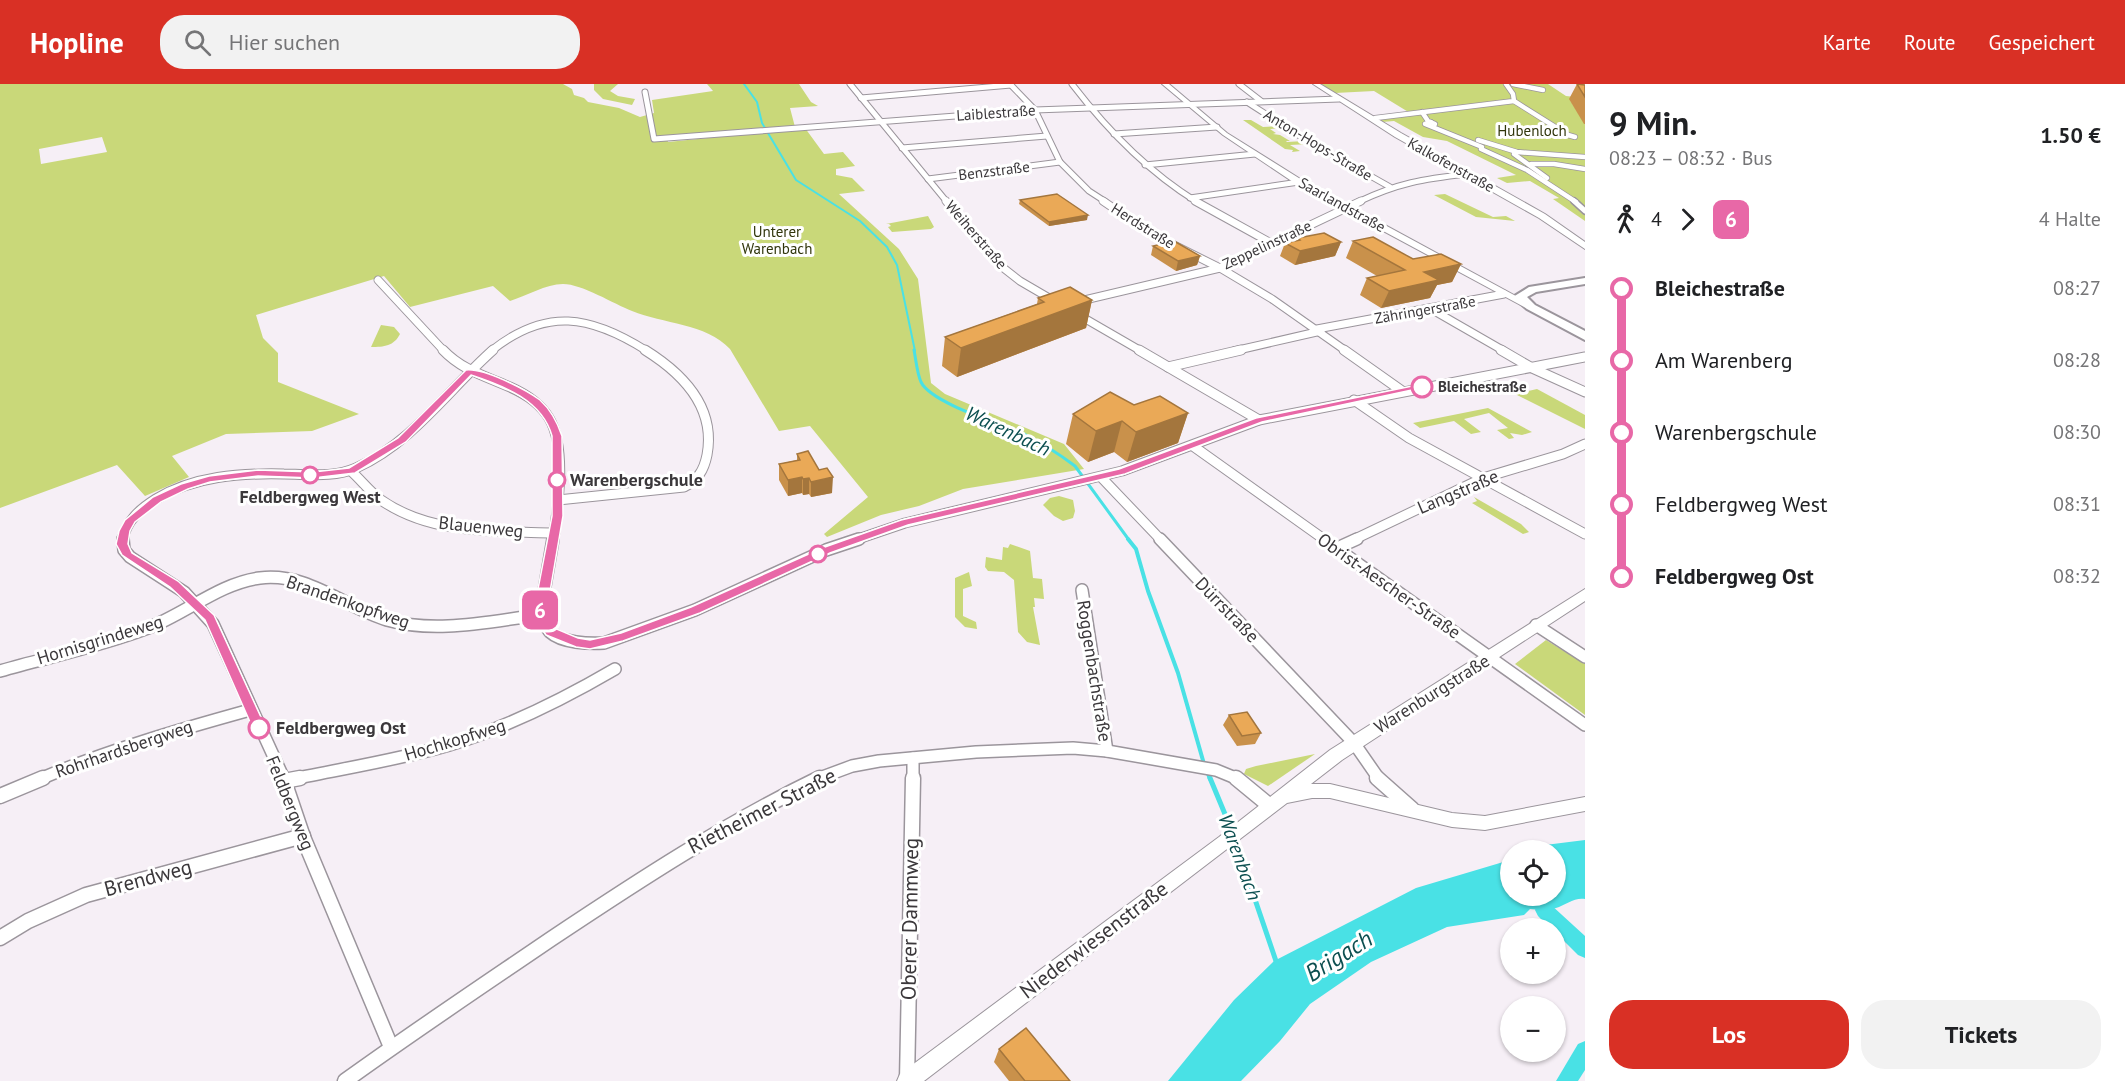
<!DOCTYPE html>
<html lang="de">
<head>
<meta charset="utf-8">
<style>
  body { margin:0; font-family:"PT Sans",sans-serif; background:#f2f2f2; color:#202124; height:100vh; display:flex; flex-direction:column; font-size:22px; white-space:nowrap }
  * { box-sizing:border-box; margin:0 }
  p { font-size:20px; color:#757577 }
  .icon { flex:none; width:33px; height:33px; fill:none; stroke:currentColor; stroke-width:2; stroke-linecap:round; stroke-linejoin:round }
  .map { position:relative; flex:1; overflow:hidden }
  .panel { display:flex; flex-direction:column; background:#fff; width:540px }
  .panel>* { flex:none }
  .badge { padding:0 12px; border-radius:9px; font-size:21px; line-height:39px }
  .tools { position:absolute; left:1500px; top:756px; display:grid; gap:12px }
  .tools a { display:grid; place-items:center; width:66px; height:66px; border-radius:50%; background:#fff; box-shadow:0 2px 4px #0004; font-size:30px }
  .map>.badge { position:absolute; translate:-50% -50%; box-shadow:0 0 0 3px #fff }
  .legs { display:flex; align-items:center; gap:9px; height:66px; padding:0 24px; font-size:20px }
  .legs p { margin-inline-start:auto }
  .overview { display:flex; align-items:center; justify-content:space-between; height:102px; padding:0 24px }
  h1 { font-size:33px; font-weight:600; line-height:45px }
  .action { display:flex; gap:12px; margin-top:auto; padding:12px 24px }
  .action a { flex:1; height:69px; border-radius:24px; background:#d93025; color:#fff; font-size:24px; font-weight:600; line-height:69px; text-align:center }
  .action a+a { background:#f2f2f2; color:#202124 }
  ul { padding:0 24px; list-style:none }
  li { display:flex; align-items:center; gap:21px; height:72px; font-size:22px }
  li i { display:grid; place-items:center; width:9px; height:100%; margin:0 8px; background:currentColor }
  li i::after { content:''; width:15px; height:15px; margin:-8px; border:4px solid; border-radius:50%; background:#fff }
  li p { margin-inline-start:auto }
  li:first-child i { background:linear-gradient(#0000 50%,currentColor 0) }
  li:last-child i { background:linear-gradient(currentColor 50%,#0000 0) }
  header { display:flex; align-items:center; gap:36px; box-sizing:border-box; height:84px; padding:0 30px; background:#d93025; color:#fff }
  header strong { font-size:28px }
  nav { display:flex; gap:33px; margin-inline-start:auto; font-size:21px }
  .search { width:420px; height:54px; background:#f2f2f2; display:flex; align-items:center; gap:15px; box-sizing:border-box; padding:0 21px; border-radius:24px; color:#757577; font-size:22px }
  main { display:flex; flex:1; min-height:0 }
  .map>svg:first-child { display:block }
</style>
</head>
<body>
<header>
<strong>Hopline</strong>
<div class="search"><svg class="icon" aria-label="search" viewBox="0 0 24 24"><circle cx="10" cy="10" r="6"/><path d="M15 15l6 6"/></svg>Hier suchen</div>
<nav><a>Karte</a><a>Route</a><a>Gespeichert</a></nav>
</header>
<main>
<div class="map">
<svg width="1585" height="997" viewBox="0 0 1585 997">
  <rect width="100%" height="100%" fill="#f6eff6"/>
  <g fill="#c9d879" fill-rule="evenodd">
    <path d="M0 0H563L572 5 574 11 584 14 588 18 619 24 640 33 654 29 652 16 713 7 707 0H799L811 18 818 22 790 24 795 43 667 52 668 58 805 44 824 70 843 68 855 82 836 85V91L852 94 865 107 839 110 899 165 918 195 931 299 945 310 1064 360 1084 385 963 405 919 422 881 431 827 453 824 450 868 413 810 342 779 347 730 265C706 239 663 240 632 227 614 220 582 200 563 200 546 200 526 212 510 217L493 202 410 223 384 192 256 231 263 254 278 269V298L359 330 312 347 226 350 172 372 189 393 145 412 117 381 0 424ZM102 53 107 68 41 80 39 65Z"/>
    <path d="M594 0H618L610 7 618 12 635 15 632 21 603 15 594 6Z"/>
    <path d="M1320 0H1548L1566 12 1585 14 1570 16 1585 40V137L1553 115 1559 114 1530 97 1507 99 1497 94 1516 91 1447 57 1423 53 1394 37 1382 38 1377 35 1410 29 1374 7 1335 9Z"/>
    <path d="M1243 36H1251L1263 43 1280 42 1283 44 1270 45 1276 49 1273 50 1280 51 1290 57H1286L1287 58 1304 57 1309 60 1290 61 1300 67 1292 68 1293 66 1285 65Z"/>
    <path d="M1445 110 1493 133 1506 132 1515 137 1476 133 1434 111Z"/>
    <path d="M928 132 934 143 931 145 892 148 888 143 891 142 889 140H886Z"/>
    <path d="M381 241 394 243 400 250C394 262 384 263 371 263Z"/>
    <path d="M1537 305 1585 331V345L1515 310Z"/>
    <path d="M1488 324 1532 348 1522 351 1510 349 1514 354 1509 355 1497 346 1508 344 1489 329 1464 335 1481 348 1471 350 1454 337 1420 344 1413 339Z"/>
    <path d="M1059 412 1073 416 1075 427 1073 434 1063 437 1054 432 1043 421 1050 414Z"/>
    <path d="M1474 413 1521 440 1529 448 1523 450 1472 419 1477 417Z"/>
    <path d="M1010 460 1030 467 1033 494 1042 495 1044 515 1034 514 1035 523H1033L1040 561 1027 558 1018 548 1014 496 1004 488 988 487 985 483 986 473 1002 476 1003 463 1008 464Z"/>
    <path d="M969 488 972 502 963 505V532L976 538 977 545 965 543 955 533V494Z"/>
    <path d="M1546 556 1585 580V631L1515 580Z"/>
    <path d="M1315 670 1268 702 1244 690 1246 685 1256 682Z"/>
  </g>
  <path fill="#49e1e5" d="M1585 756V815C1575 813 1565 821 1556 824 1547 826 1539 826 1530 825L1524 831 1447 843 1371 878 1310 920 1280 957 1241 997H1168L1234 916 1274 877 1416 804 1510 776V812H1556V766H1532L1545 761Z"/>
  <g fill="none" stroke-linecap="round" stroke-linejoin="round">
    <path stroke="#49e1e5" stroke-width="2" d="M744 0 757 18 762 39 796 96 860 137 887 163 897 181 915 267"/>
    <path stroke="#49e1e5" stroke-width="3" d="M914 266C916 276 917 289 921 298 931 319 1001 340 1024 350 1042 359 1059 370 1075 382L1129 456"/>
    <g stroke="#49e1e5" stroke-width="4">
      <path d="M1128 455 1136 465 1148 507 1178 589 1204 680"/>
      <path d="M1207 687 1210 695"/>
    </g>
    <g stroke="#49e1e5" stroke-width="5">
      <path d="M1210 694 1232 747"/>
      <path d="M1234 754 1277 880"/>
    </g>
    <g fill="#49e1e5" fill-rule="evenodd">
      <path d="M1544 817 1550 820 1585 852V874L1578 871 1556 849V844H1550L1538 832 1535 826 1538 820Z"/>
      <path d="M1585 957V986L1578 997H1556L1578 960Z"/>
    </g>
    <defs>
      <g id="pedestrian-far1">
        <path d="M1513 0 1543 6"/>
        <path d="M1514 17 1568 51 1575 53"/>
        <path d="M1422 28 1428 37 1435 40"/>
        <path d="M1375 34 1514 17 1513 10 1506 0"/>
        <path d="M1431 38 1425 40 1482 63 1481 65 1527 86 1576 118"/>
        <path d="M1478 56 1517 68 1585 73"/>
        <path d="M1514 70 1547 94"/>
        <path d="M1531 80H1554L1585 85"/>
      </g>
      <path id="pedestrian" d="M1574 117 1585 127"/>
      <g id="minor-far4">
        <path d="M850 0 947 118"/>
        <path d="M1010 0 1035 26 1060 78 1089 107 1106 118"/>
        <path d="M1072 0C1108 47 1147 87 1197 118"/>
        <path d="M1239 0 1261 17"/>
        <path d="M645 8 654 55 1035 26 1339 15"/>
        <path d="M861 14 1011 1"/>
        <path d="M1247 18 1303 54 1390 103"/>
        <path d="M1114 50 1217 43"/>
        <path d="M902 64 1047 52"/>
        <path d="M1145 81 1255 70"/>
        <path d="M928 95 1060 78"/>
        <path d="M1190 114 1299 98"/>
        <path d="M1358 118C1398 99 1423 95 1467 90"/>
      </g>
      <g id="minor-far3">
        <path d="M946 117 997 179 1020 197 1056 218"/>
        <path d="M1103 117 1150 149 1220 184 1272 215 1346 267"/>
        <path d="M1195 117 1271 159"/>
        <path d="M378 196 444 267"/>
        <path d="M1076 218 1220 184 1361 117"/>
        <path d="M1431 225 1504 267"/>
        <path d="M1077 230 1141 267"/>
        <path d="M1317 245 1504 210"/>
        <path d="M491 267C546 223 590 231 647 267"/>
        <path d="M1234 267 1321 247"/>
      </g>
      <g id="minor-far2">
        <path d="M443 266C462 286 485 292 510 303 526 310 540 319 549 334 567 364 558 423 553 456"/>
        <path d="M1139 266 1259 336"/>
        <path d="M1344 266 1402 307"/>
        <path d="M1501 266 1532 284 1585 308"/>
        <path d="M1168 283 1241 266"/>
        <path d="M1354 316 1409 354 1585 450"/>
        <path d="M1193 362 1325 456"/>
        <path d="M351 387C361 396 370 408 381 416 431 451 496 447 555 449"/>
        <path d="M1101 393 1161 456"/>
        <path d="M558 416 684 403C698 396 704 386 707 371 716 323 682 289 645 266"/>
        <path d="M123 456C126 437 140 425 156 415 194 392 240 389 284 390 308 390 333 394 356 384 412 359 448 306 493 266"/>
        <path d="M855 456 905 439 1122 387 1259 336 1585 273"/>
        <path d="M1353 456 1483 394 1563 370 1585 360"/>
      </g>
      <g id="minor-far1">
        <path d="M123 455 124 466 130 473 184 508 213 540 284 695"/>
        <path d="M553 455 540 531C543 536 546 544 550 548 562 559 589 560 604 559L695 526 826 466 859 455"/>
        <path d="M1160 455 1354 659 1379 695"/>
        <path d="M1323 455 1585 641"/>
        <path d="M1335 465 1357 455"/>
        <path d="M1082 506 1107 667"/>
        <path d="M1536 541 1585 573"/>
        <path d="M0 587C49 573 101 562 148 544 185 530 220 499 260 494 307 488 344 523 387 536 437 550 490 537 540 531"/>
        <path d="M40 695C108 666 178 646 250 626"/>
        <path d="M293 695C345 684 398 676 449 661 508 643 562 616 615 585"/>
        <path d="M817 695 852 682 879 677 976 668 1073 664 1107 667 1216 686 1238 695"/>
        <path d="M913 695V674"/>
      </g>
      <g id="minor">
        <path d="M283 694 303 753 391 963"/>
        <path d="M1236 694 1270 722"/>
        <path d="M1377 694 1412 725"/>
        <path d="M284 697 300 694"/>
        <path d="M0 712 43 694"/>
        <path d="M0 854 28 837 86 811 303 752"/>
        <path d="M345 997C413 948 482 902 551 855 638 797 725 740 820 694"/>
        <path d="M907 997 913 694"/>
      </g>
      <g id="tertiary">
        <path d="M1162 0H1169L1227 49 1302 96 1536 223 1528 225 1296 100 1223 51Z"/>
        <path d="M1313 0H1320L1401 49 1545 130 1585 158V165L1539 134 1395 53Z"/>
        <path d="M1585 505V517L1342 676 1311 700H1330L1452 729 1485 732 1585 713V727L1485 746 1452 743 1330 714H1312L1287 719 924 997H897L900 990 1219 753 1330 666Z"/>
      </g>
      <path id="secondary" d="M1585 194V200L1536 208 1527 213 1535 221 1585 247V256L1527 225 1513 213 1529 203Z"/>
    </defs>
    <use href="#pedestrian-far1" stroke="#9b959c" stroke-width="6"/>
    <use href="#pedestrian" stroke="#9b959c" stroke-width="8"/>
    <use href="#minor-far4" stroke="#9b959c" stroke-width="7"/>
    <use href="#minor-far3" stroke="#9b959c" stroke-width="9"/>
    <use href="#minor-far2" stroke="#9b959c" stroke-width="11"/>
    <use href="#minor-far1" stroke="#9b959c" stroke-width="14"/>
    <use href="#minor" stroke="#9b959c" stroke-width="17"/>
    <use href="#tertiary" stroke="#9b959c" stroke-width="2"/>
    <use href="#secondary" stroke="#9b959c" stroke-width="4"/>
    <use href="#pedestrian-far1" stroke="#fff" stroke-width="4.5"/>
    <use href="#pedestrian" stroke="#fff" stroke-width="5"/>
    <use href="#minor-far4" stroke="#fff" stroke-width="5"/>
    <use href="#minor-far3" stroke="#fff" stroke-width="7"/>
    <use href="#minor-far2" stroke="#fff" stroke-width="9"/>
    <use href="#minor-far1" stroke="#fff" stroke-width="11"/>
    <use href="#minor" stroke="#fff" stroke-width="14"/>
    <use href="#tertiary" fill="#fff" fill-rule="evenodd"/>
    <use href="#secondary" fill="#fff" fill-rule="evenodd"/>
  </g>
  <g fill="#c9914b">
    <path d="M1577 0 1585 1V40H1584L1569 15Z"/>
    <path d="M1020 116 1087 136 1049 142 1019 120Z"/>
    <path d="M1298 154 1341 158 1335 172 1295 181 1280 172 1285 159 1298 156Z"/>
    <path d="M1353 157 1413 175 1461 180 1452 198 1437 201 1430 214 1381 224 1360 211 1367 194 1377 192 1346 174Z"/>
    <path d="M1153 162 1200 172 1197 181 1176 187 1151 171Z"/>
    <path d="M1038 214 1092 216 1086 244 957 293 942 282 945 253 1037 220Z"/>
    <path d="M1134 321 1188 329 1178 359 1127 378 1114 368 1088 378 1066 360 1073 330Z"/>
    <path d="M797 370 832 409 811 413 809 410 803 411 802 409 788 412 779 396V380L797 376Z"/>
    <path d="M1229 631 1261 649 1255 660 1237 662 1223 641Z"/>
    <path d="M999 965 1070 997H1009L994 978Z"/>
  </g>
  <g fill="#a4763d">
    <path d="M1088 131 1087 136 1049 142V138Z"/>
    <path d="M1341 158 1335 172 1295 181 1300 167Z"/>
    <path d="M1200 172 1197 181 1176 187 1178 177Z"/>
    <path d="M1461 180 1452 198 1437 201 1430 214 1381 224 1389 207 1424 188Z"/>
    <path d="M1092 216 1086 244 957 293 961 264Z"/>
    <path d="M1188 329 1178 359 1127 378 1136 348Z"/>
    <path d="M1122 337 1114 368 1088 378 1096 347Z"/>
    <path d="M802 393V409L788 412V396Z"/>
    <path d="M833 393 832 409 811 413V398Z"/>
    <path d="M809 394V410L803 411V395Z"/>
  </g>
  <g fill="#eaa957" stroke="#a4763d" stroke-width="1.5">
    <path d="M1577 0 1585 1V13Z"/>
    <path d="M1057 110 1088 131 1049 138 1020 116Z"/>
    <path d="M1324 149 1341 158 1300 167 1285 159 1300 156 1298 154Z"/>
    <path d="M1373 153 1413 175 1441 170 1461 180 1424 188 1439 196 1389 207 1367 194 1405 186 1353 157Z"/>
    <path d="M1174 157 1200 172 1178 177 1153 162Z"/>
    <path d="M1070 203 1092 216 961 264 945 253 1044 218 1038 214Z"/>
    <path d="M1110 308 1134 321 1160 312 1188 329 1136 348 1122 337 1096 347 1073 330Z"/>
    <path d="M808 367 819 386 827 384 833 393 811 398 809 394 803 395 802 393 788 396 779 380 800 376 797 370Z"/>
    <path d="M1247 628 1261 649 1242 652 1229 631Z"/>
    <path d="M1026 944 1070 997H1025L999 965Z"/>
  </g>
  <path fill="#e868a7" stroke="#fff" stroke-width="1.5" d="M466 286C484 284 525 305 540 316 550 325 558 340 562 352L563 432 546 531 554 544 578 554 590 556 621 549 691 523 822 464 901 436 1119 385 1256 334 1422 300 1426 303 1262 338 1125 390 908 441 830 469 700 529 623 557 590 565 576 563 546 551 533 531 552 432V352C542 316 504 302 471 291L406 358 355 389 313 394 258 392 210 398 188 405 161 418 135 438 130 447 128 460 132 469 178 497 214 531 266 644 259 649 254 647 205 536 170 503 122 471 116 460 119 447 125 436 153 413 181 400 209 392 258 386 313 388 349 384 398 354Z"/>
  <g fill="#fff" stroke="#e868a7" stroke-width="3">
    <circle cx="1422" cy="303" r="10"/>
    <circle cx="310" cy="391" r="8"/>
    <circle cx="557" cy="396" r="8"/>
    <circle cx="818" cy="470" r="8"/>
    <circle cx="259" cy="644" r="10"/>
  </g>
  <g text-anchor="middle" stroke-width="6" stroke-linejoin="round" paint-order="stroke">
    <g font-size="15" fill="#3b383b" stroke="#fff">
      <text transform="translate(996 29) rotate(-4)" y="5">Laiblestraße</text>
      <text transform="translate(1318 61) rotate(31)" y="5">Anton-Hops-Straße</text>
      <text transform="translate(1451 81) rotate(29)" y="5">Kalkofenstraße</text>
      <text transform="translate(994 87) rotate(-7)" y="5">Benzstraße</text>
      <text transform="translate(1342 121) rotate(29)" y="5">Saarlandstraße</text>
      <text transform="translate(1143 142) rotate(32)" y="5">Herdstraße</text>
      <text transform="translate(976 151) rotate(49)" y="5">Weiherstraße</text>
      <text transform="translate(1267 161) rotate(-25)" y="5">Zeppelinstraße</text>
      <text transform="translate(1425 226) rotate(-10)" y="5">Zähringerstraße</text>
    </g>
    <g font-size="15" fill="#30350b" stroke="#fff">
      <text x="1532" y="52">Hubenloch</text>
      <text x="777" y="153">Unterer<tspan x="777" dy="17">Warenbach</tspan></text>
    </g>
    <g font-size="15" font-weight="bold" fill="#3b383b" stroke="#fff" text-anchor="start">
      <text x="1438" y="308">Bleichestraße</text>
    </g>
    <g font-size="18" font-weight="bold" fill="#3b383b" stroke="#fff" text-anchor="start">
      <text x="570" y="402">Warenbergschule</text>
      <text x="310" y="419" text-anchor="middle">Feldbergweg West</text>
      <text x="276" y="650">Feldbergweg Ost</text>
    </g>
    <g font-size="18" fill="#3b383b" stroke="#fff">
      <text transform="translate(1458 408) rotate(-23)" y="6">Langstraße</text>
      <text transform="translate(481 443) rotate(6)" y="6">Blauenweg</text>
      <text transform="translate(1389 502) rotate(35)" y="6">Obrist-Aescher-Straße</text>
      <text transform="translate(348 518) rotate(19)" y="6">Brandenkopfweg</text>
      <text transform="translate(1227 526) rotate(46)" y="6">Dürrstraße</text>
      <text transform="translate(100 556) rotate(-17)" y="6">Hornisgrindeweg</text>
      <text transform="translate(1094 587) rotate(81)" y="6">Roggenbachstraße</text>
      <text transform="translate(1432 610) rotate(-32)" y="6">Warenburgstraße</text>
      <text transform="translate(455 656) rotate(-17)" y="6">Hochkopfweg</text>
      <text transform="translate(124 665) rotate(-19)" y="6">Rohrhardsbergweg</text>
      <text transform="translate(290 719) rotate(68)" y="6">Feldbergweg</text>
    </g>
    <g font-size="20" font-style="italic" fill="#0c4f50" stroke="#fff">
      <text transform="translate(1008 347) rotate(25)" y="7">Warenbach</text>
      <text transform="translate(1240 773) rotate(70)" y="7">Warenbach</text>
    </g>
    <g font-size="21" fill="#3b383b" stroke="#fff">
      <text transform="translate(762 727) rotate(-27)" y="7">Rietheimer Straße</text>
      <text transform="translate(148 794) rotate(-15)" y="7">Brendweg</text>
      <text transform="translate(910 835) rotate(-89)" y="7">Oberer Dammweg</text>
      <text transform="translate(1094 856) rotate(-37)" y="7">Niederwiesenstraße</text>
    </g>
    <g font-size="24" font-style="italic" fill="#0c4f50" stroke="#fff">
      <text transform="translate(1339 872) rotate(-32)" y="8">Brigach</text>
    </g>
  </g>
</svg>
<div class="tools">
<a><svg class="icon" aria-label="locate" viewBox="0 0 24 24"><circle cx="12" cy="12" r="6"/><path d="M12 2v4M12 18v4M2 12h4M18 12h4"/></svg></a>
<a>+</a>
<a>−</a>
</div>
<b class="badge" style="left:540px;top:526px;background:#e868a7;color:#fff">6</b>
</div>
<section class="panel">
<div class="overview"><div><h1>9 Min.</h1><p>08:23 – 08:32 · Bus</p></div><b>1.50 €</b></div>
<div class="legs"><svg class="icon" aria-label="walk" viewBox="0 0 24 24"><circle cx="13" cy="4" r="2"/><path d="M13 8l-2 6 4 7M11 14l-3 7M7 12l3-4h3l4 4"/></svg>4<svg class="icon" aria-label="forward" viewBox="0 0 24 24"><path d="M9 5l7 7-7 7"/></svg><b class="badge" style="background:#e868a7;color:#fff">6</b><p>4 Halte</p></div>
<ul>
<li><i style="color:#e868a7"></i><b>Bleichestraße</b><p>08:27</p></li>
<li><i style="color:#e868a7"></i><span>Am Warenberg</span><p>08:28</p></li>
<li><i style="color:#e868a7"></i><span>Warenbergschule</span><p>08:30</p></li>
<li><i style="color:#e868a7"></i><span>Feldbergweg West</span><p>08:31</p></li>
<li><i style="color:#e868a7"></i><b>Feldbergweg Ost</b><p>08:32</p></li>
</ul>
<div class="action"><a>Los</a><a>Tickets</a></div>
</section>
</main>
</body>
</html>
